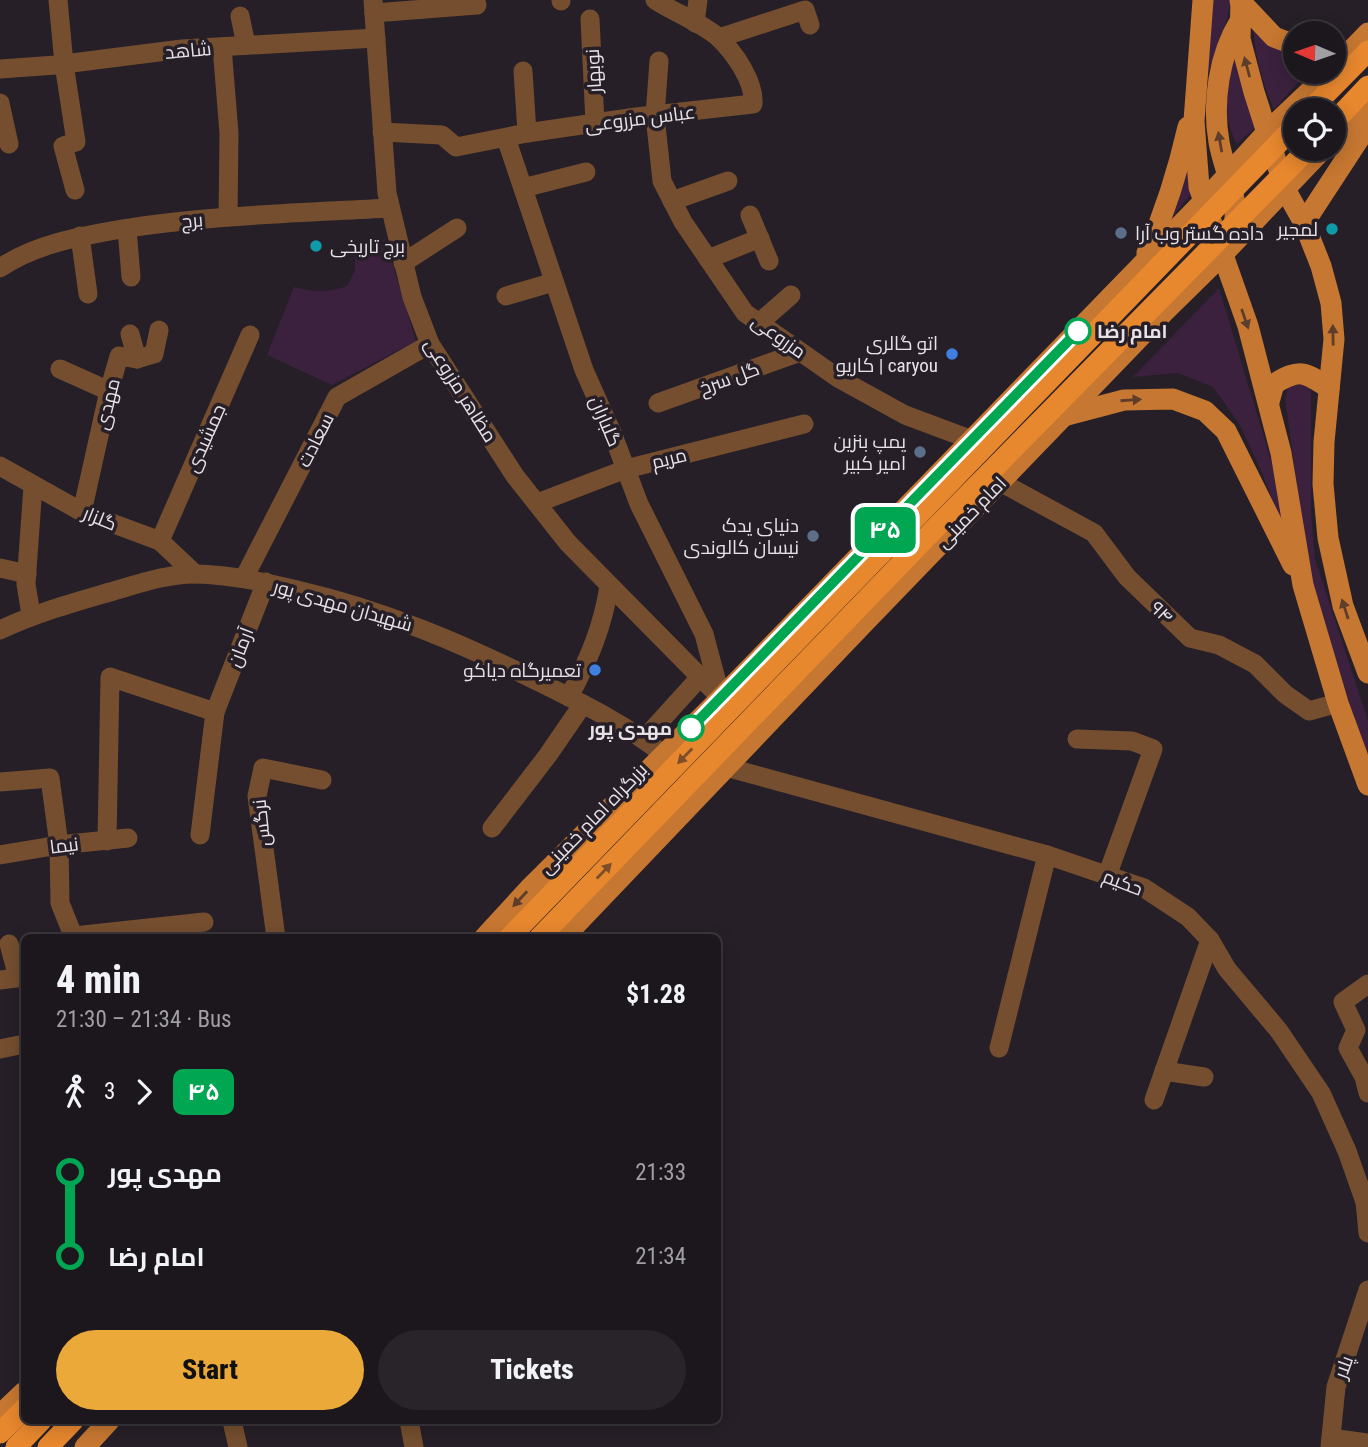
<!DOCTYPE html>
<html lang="en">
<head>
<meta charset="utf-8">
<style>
  body { margin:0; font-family:"Roboto Condensed",Cairo,sans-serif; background:#29242a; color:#f1f3f6; height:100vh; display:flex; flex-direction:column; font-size:26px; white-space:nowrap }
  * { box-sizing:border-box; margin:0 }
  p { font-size:23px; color:#a09fa4 }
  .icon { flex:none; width:38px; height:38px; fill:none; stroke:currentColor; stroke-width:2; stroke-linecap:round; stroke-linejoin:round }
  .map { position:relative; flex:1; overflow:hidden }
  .details { position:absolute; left:21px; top:934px; width:700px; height:490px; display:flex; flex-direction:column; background:#1c171d; border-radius:10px; box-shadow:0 4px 18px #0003,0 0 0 2px #3a363b }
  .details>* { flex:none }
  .badge { padding:0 14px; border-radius:10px; font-size:24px; line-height:46px }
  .needle { width:46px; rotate:272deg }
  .controls { position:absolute; left:1283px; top:21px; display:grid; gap:14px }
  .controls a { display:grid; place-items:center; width:63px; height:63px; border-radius:50%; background:#1c171d; box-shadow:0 4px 18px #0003,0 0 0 2px #3a363b; font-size:35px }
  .map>.badge { position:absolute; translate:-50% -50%; box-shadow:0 0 0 4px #fff }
  .legs { display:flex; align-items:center; gap:10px; height:77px; padding:0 35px; font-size:23px }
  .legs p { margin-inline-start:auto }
  .summary { display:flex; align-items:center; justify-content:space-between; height:119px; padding:0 35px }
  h1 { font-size:38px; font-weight:800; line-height:52px }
  .button { display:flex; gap:14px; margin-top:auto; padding:14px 35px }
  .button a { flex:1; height:80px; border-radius:42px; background:#eba939; color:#111; font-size:28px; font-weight:800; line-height:80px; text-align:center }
  .button a+a { background:#29242a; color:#f1f3f6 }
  ul { padding:0 35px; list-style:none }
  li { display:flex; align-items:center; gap:24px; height:84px; font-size:26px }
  li i { display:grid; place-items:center; width:10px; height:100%; margin:0 9px; background:currentColor }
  li i::after { content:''; width:18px; height:18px; margin:-9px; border:5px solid; border-radius:50%; background:#1c171d }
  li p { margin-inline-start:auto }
  li:first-child i { background:linear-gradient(#0000 50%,currentColor 0) }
  li:last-child i { background:linear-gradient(currentColor 50%,#0000 0) }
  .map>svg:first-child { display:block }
</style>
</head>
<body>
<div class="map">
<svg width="1368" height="1447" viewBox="0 0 1368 1447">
  <rect width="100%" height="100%" fill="#261f27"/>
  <g fill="#3b213e">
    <path d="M1212 0H1231L1227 19 1205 83Z"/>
    <path d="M1253 22 1274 46 1295 56V72H1307L1274 110C1262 81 1254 54 1253 22Z"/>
    <path d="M1234 50 1258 125 1237 144C1221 117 1227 79 1234 50Z"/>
    <path d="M1189 157 1192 193 1168 222Z"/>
    <path d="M385 239 416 341 332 385 267 355 294 287C314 292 327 293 347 286L355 271V243Z"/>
    <path d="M1219 288 1278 484 1291 550 1263 475 1240 425 1213 387 1178 373 1133 377Z"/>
    <path d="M1302 382 1311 390V514L1315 559 1368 721V758L1317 606 1304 539 1285 397 1289 385Z"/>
  </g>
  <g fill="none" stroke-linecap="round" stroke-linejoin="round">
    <g stroke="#744e2f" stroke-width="19">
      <path d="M58 0 64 64 76 142 63 146 75 190"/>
      <path d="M373 0 387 193 412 297 430 344 515 476 568 543 721 698"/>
      <path d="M561 0V1"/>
      <path d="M374 13 477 5"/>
      <path d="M240 16 246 45"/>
      <path d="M590 19 595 123"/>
      <path d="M695 23 698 0"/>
      <path d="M719 38 805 10 810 25"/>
      <path d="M222 47 229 133 228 217"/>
      <path d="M659 61 655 116 662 181 683 222 745 313 838 378 905 415 972 440"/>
      <path d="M0 69 56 65 182 49 376 38"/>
      <path d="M523 71 527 133"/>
      <path d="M0 103 9 144"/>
      <path d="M382 132 442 135 456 147 527 133 636 117 753 104C755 82 734 52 718 37 700 22 675 13 655 0"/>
      <path d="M506 138 584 370 613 435 639 504 704 634 720 694"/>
      <path d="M523 188 586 172"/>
      <path d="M672 201 728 181"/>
      <path d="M750 215 769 261"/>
      <path d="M127 229 131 277"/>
      <path d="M80 236 88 294"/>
      <path d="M708 259 760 238"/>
      <path d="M403 263 457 228"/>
      <path d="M0 268C35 244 81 236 122 229 211 215 301 213 390 208"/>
      <path d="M506 296 554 282"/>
      <path d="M759 323 791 295"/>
      <path d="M130 334 137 359"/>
      <path d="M60 369 109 391"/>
      <path d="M658 403 800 352"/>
      <path d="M0 466 82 512 160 541 195 574"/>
      <path d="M1000 482 1094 533 1127 577 1190 638 1219 645 1255 664 1285 694 1309 711 1338 703"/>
      <path d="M537 503 626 469 804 424"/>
      <path d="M82 512 109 391 119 356 137 359 154 354 159 330"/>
      <path d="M160 541 250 335"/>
      <path d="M0 568 27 574"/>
      <path d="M244 578 337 397 430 344"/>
      <path d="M31 615 26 584 33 486"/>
      <path d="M0 630C36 613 72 603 110 592 138 584 169 573 198 574 232 575 265 582 297 590 383 610 461 643 539 682 583 704 625 724 663 754"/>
      <path d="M569 697C588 661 603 627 609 586"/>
      <path d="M644 739 701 676"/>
      <path d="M1077 739 1132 741 1153 749 1107 876"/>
      <path d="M726 767 1047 855 1144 888 1188 917 1210 940 1227 969 1279 1031 1321 1093 1347 1151 1365 1202"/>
      <path d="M0 782 50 778 59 845 60 903 74 938"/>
      <path d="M492 828 548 755 583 704"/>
      <path d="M200 835 215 712 266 582"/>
      <path d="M107 841 110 677 215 712"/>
      <path d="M0 855 59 845 128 838"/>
      <path d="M74 936 204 922"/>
      <path d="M276 938 257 796 263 768 322 780"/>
      <path d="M9 944 18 977"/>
      <path d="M0 980 24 977"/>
      <path d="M1368 984 1343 1002 1356 1030 1348 1048 1364 1077 1368 1093"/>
      <path d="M999 1048 1047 855"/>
      <path d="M0 1049 24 1044"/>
      <path d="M1164 1071 1204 1077"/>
      <path d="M1154 1100 1210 940"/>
      <path d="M1368 1190 1365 1202 1368 1233"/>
      <path d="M232 1421 238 1447"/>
      <path d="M409 1421 414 1447"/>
      <path d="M1331 1438 1368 1443"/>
      <path d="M1330 1447 1336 1387 1368 1290"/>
    </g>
    <g stroke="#c67731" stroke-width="21">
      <path d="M1203 0 1194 121 1199 187 1248 326 1281 453 1303 585 1338 703 1368 785"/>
      <path d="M1241 0 1240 39 1254 92 1285 189 1304 223 1321 266 1331 303 1334 339 1324 442 1323 484 1328 538 1343 606 1368 673"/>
      <path d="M1240 1 1274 37 1295 45"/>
      <path d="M1334 68 1368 33"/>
      <path d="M1334 137 1368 101"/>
      <path d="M1304 223 1368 125"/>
      <path d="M1230 237C1245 206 1224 173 1219 142 1212 102 1219 55 1240 21"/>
      <path d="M1147 253C1165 212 1178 171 1188 127"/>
      <path d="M1269 402 1274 384C1300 368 1305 372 1329 388"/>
      <path d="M1067 415 1124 400 1173 399 1205 411 1226 431 1293 565"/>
      <path d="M484 938 529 889 721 698 1203 202 1268 131 1330 72"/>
      <path d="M563 938 861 626 1166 310 1222 255 1323 149"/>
      <path d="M0 1415 24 1392"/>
      <path d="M85 1447 109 1421"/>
    </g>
    <g stroke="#e7872e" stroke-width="21">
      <path d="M1310 110 1368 51"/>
      <path d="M1334 122 1368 86"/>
      <path d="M0 1433 24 1409"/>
      <path d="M16 1447 41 1421"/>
      <path d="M48 1447 73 1421"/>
    </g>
    <g stroke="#e7872e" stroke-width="21">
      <path d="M509 938 1295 126"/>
      <path d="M539 938 945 518 1308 149"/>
    </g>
  </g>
  <defs><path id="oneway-solid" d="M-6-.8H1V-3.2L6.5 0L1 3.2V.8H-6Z" transform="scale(1.75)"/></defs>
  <g fill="#5e3e2a">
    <use href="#oneway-solid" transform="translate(1247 67) rotate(-105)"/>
    <use href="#oneway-solid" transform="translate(1220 142) rotate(-100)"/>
    <use href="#oneway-solid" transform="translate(1245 319) rotate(71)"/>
    <use href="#oneway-solid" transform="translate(1333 335) rotate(-91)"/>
    <use href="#oneway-solid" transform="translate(1131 400) rotate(-4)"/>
    <use href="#oneway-solid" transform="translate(1345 609) rotate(-108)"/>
    <use href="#oneway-solid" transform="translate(520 899) rotate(133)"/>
  </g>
  <g fill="#7d4e2a">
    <use href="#oneway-solid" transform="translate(685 756) rotate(134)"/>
    <use href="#oneway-solid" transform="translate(604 871) rotate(-46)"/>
  </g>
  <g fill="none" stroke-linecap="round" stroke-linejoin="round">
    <defs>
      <path id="line-1" d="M691 728 1078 331"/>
    </defs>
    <use href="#line-1" stroke="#fff" stroke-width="16"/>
    <use href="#line-1" stroke="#00a651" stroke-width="10"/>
  </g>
  <g fill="#0f9aa8" stroke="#261f27" stroke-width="2.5">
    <circle cx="1332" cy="229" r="7"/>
    <circle cx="316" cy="246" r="7"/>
  </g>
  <g fill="#5c6f8a" stroke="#261f27" stroke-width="2.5">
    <circle cx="1121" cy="233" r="7"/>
    <circle cx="920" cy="452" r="7"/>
    <circle cx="813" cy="536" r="7"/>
  </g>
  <g fill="#fff" stroke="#00a651" stroke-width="3.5">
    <circle cx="1078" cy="331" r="12"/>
    <circle cx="691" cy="728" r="12"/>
  </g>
  <g fill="#3f7fe0" stroke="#261f27" stroke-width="2.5">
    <circle cx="952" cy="354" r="7"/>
    <circle cx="595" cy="670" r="7"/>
  </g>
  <g text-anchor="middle" stroke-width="7" stroke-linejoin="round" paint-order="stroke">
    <g font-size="19" fill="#e7e2e8" stroke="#261f27">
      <text transform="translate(188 50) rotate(-5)" y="7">شاهد</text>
      <text transform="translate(593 71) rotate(-93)" y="7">نوبهار</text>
      <text transform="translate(640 118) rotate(-7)" y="7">عباس مزروعی</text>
      <text transform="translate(192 220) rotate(-5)" y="7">برج</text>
      <text transform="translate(779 336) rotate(35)" y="7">مزروعی</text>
      <text transform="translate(729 378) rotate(-20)" y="7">گل سرخ</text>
      <text transform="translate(461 390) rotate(58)" y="7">مظاهر مزروعی</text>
      <text transform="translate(107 404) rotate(-76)" y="7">مهدی</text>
      <text transform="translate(606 421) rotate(67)" y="7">گلباران</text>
      <text transform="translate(205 438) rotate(-66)" y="7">جمشیدی</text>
      <text transform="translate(315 440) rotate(-63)" y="7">سعادت</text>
      <text transform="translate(669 458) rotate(-14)" y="7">مریم</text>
      <text transform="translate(971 512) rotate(-46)" y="7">امام خمینی</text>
      <text transform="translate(100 518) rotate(22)" y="7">گلزار</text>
      <text transform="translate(343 605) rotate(16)" y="7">شهیدان مهدی پور</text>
      <text transform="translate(1162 612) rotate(44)" y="7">۹۴</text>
      <text transform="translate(240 647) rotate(-69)" y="7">آرمان</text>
      <text transform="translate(593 818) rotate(-46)" y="7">بزرگراه امام خمینی</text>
      <text transform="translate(261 823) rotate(-96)" y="7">نرگس</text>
      <text transform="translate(64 845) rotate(-7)" y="7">نیما</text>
      <text transform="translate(1123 882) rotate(21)" y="7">حکیم</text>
      <text transform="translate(1343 1367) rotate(-70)" y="7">پلار</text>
    </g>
    <g font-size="19" fill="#e7e2e8" stroke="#261f27" text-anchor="end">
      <text x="1318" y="236">لمجیر</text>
      <text x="1135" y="240" text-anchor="start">داده گستر وب آرا</text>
      <text x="330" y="253" text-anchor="start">برج تاریخی</text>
      <text x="938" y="350">اتو گالری<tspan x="938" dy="22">کاریو | caryou</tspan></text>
      <text x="906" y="448">پمپ بنزین<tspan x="906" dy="22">امیر کبیر</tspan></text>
      <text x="799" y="532">دنیای یدک<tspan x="799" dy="22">نیسان کالوندی</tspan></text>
      <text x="581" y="677">تعمیرگاه دیاکو</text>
    </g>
    <g font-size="19" font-weight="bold" fill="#e7e2e8" stroke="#261f27" text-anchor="start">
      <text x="1097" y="338">امام رضا</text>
      <text x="672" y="735" text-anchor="end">مهدی پور</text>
    </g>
  </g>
</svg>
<div class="controls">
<a><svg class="needle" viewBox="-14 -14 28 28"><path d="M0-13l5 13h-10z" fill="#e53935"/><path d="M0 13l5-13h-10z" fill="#a09fa4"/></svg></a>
<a><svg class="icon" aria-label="locate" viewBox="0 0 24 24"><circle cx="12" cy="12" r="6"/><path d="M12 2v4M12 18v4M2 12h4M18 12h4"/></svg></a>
</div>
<b class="badge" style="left:885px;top:530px;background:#00a651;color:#fff">۴۵</b>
<section class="details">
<div class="summary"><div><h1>4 min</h1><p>21:30 – 21:34 · Bus</p></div><b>$1.28</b></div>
<div class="legs"><svg class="icon" aria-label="walk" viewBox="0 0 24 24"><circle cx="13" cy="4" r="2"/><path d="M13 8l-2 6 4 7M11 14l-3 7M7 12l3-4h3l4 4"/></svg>3<svg class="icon" aria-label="forward" viewBox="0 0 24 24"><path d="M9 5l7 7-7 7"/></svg><b class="badge" style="background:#00a651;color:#fff">۴۵</b></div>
<ul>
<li><i style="color:#00a651"></i><b>مهدی پور</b><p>21:33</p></li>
<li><i style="color:#00a651"></i><b>امام رضا</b><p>21:34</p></li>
</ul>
<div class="button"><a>Start</a><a>Tickets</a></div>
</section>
</div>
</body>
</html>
